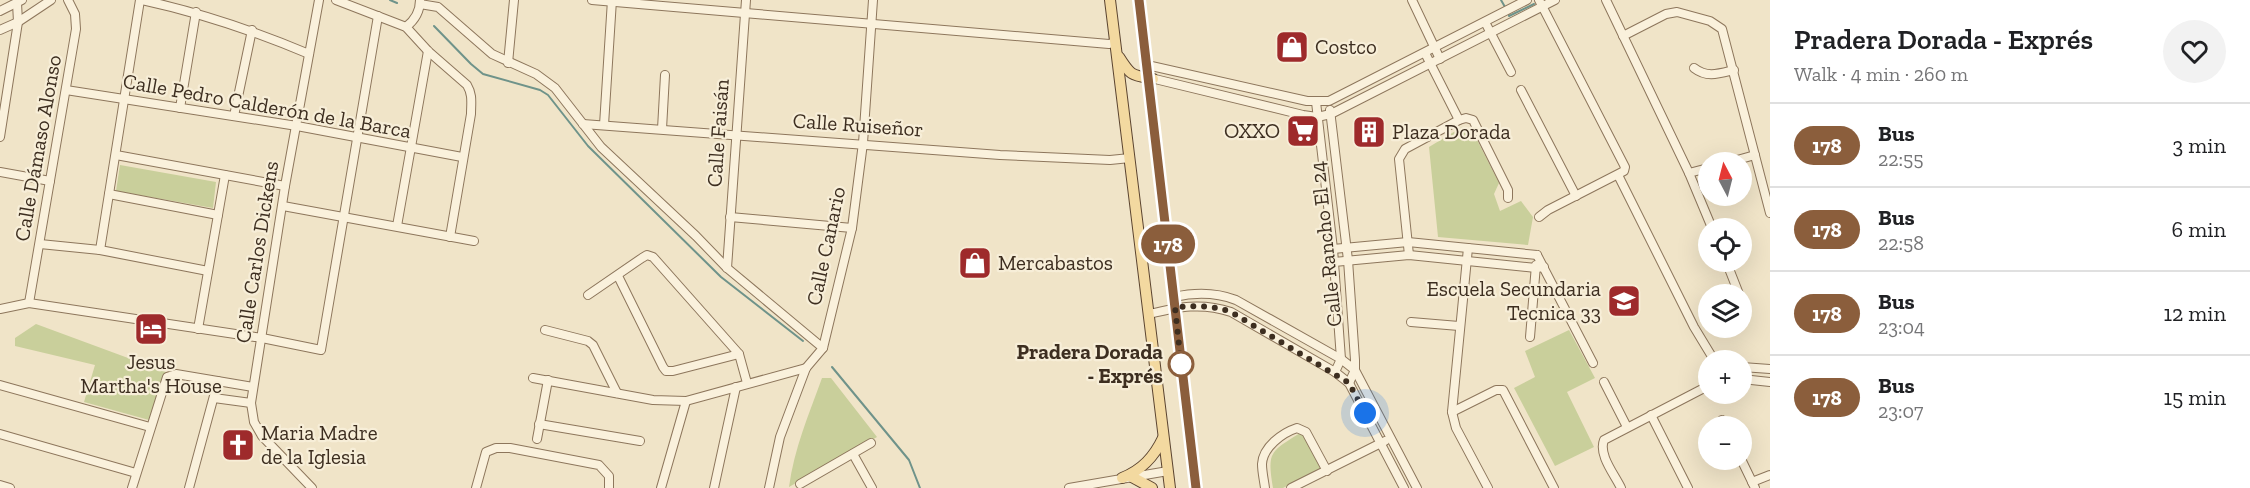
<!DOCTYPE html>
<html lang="en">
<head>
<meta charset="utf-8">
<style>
  body { margin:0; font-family:"Zilla Slab",serif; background:#f2f2f2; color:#202124; height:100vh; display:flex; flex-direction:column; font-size:22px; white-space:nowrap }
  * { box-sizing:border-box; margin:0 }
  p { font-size:20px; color:#757577 }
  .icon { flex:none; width:33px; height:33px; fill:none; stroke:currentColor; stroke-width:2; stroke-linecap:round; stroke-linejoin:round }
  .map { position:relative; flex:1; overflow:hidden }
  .drawer { display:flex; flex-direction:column; background:#fff; width:480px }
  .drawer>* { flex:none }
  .badge { padding:0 12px; border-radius:20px; font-size:21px; line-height:39px }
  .needle { width:39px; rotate:353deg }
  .tools { position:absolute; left:1698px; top:152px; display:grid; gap:12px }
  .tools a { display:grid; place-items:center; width:54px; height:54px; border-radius:50%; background:#fff; box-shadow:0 6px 24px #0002; font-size:30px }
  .you { position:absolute; width:30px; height:30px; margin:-15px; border:4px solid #fff; border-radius:50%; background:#1a73e8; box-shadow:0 0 0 9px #1a73e833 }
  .map>.badge { position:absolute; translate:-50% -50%; box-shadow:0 0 0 3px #fff }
  .round { display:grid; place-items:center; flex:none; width:63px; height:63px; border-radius:32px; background:#f2f2f2 }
  .headline { display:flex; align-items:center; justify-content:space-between; height:102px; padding:0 24px }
  h1 { font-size:28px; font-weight:600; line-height:45px }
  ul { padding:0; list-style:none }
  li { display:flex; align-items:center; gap:18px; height:84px; padding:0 24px; border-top:2px solid #e0e0e0 }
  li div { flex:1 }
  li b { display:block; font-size:22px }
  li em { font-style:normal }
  li .badge { min-width:66px; font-weight:700; text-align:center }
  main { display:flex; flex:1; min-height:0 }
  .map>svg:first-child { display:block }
</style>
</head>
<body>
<main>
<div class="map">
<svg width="1770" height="488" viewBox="0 0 1770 488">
  <rect width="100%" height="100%" fill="#f0e4c8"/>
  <g fill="#c9cf9b">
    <path d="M1462 127 1472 130 1499 183 1494 194 1500 211 1521 201 1533 217 1528 245 1438 237 1429 147Z"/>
    <path d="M120 165 216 182 213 208 116 191Z"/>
    <path d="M36 324 166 372 149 420 84 402 95 365 15 346V338Z"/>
    <path d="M1569 330 1595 378 1567 392 1594 447 1555 466 1514 388 1535 377 1525 351Z"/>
    <path d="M822 378H831L877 437 789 487C794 449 809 414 822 378Z"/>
    <path d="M1300 433 1306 436 1324 467 1283 488H1273C1267 452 1270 452 1300 433Z"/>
  </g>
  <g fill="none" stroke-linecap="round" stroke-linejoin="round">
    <g stroke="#6f938a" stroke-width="2">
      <path d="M390 0 397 3"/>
      <path d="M1501 0 1505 7"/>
      <path d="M1509 15V16L1534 4"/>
      <path d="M434 26 471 64 483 74 540 90 548 95 588 146 721 277 803 341"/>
      <path d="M832 367 909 460 920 488"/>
    </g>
    <defs>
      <g id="minor">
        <path d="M142 0C202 13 252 30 309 54"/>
        <path d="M336 0 406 27 428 51 467 85C473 95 471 103 471 114L450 237"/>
        <path d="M592 0 1109 44 1115 42"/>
        <path d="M1412 0 1440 59"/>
        <path d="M1539 0 1625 167 1624 171 1548 210 1539 217"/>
        <path d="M1606 0 1689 173 1712 228"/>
        <path d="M420 4 438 7 492 54 536 74 555 88 601 147 696 236 727 268 823 348"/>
        <path d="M0 11 22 0"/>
        <path d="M1485 22 1511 72"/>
        <path d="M406 27C415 20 420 12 420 0"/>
        <path d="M0 30 18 22 51 0"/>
        <path d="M1623 36 1666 14 1677 12 1710 21 1722 29 1770 213"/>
        <path d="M1425 53 1459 120"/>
        <path d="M508 63 514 0"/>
        <path d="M1147 65 1307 101H1329L1527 0"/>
        <path d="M1694 68C1707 78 1718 74 1734 70"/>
        <path d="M1155 79 1303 115 1317 117 1331 114 1555 0"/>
        <path d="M66 90 297 126 462 157"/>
        <path d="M1521 90 1576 196"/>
        <path d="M1316 102 1333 249 1341 359 1335 372"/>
        <path d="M180 108 196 12"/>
        <path d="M1330 110 1348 260 1355 360V370L1349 383"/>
        <path d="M234 116 252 30"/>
        <path d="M583 124 1000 155 1110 160 1130 158"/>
        <path d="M604 125 612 0"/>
        <path d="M662 129 665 75"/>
        <path d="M0 137 18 22 17 3"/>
        <path d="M116 155 285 186"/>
        <path d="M1730 162 1755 155"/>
        <path d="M0 172 50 181"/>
        <path d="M1689 173 1708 168"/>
        <path d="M1618 175 1694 327 1714 360"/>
        <path d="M109 194 218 215"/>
        <path d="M283 206 474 241"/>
        <path d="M730 217 852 228"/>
        <path d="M397 226 428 51"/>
        <path d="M40 244 100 250 208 271"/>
        <path d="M1468 248 1452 412 1456 428 1488 488"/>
        <path d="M1333 249 1408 242 1537 255"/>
        <path d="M100 250 140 0"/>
        <path d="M1409 255 1399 159 1405 149 1459 120 1466 118 1473 120 1508 190V198"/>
        <path d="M1537 255 1593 363"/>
        <path d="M1726 261 1739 294"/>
        <path d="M1334 262 1409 255 1536 268 1544 267"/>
        <path d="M727 268 746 0"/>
        <path d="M618 276 663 367 666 371H673L739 354"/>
        <path d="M588 295 642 258 647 255 653 257 739 354 747 383"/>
        <path d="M1174 297C1196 292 1215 292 1236 300L1341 359 1355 370 1417 488"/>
        <path d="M29 303 76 29 75 14 68 0"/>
        <path d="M0 309 29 303 262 338 321 350 378 16"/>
        <path d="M1149 314C1179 307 1201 302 1231 312L1335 372 1349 383 1404 488"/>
        <path d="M1411 322 1459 326"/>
        <path d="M198 329 225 175"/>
        <path d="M545 330 588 341 593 345 617 393"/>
        <path d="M1530 337 1536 265"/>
        <path d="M1742 367 1770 369"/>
        <path d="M533 378 653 400 686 401 806 368"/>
        <path d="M1742 379 1770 382"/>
        <path d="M1604 382 1627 427"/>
        <path d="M0 385 150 427"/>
        <path d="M214 398 251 403"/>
        <path d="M1452 412 1496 390H1503L1554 488"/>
        <path d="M1651 415 1688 488"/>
        <path d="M1722 420 1725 426"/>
        <path d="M539 424 640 441"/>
        <path d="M0 434 136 473"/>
        <path d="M537 439 548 380"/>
        <path d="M853 454 872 488"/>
        <path d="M1741 459 1755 488"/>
        <path d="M1752 482 1770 475"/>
        <path d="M800 484 871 443"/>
        <path d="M0 485 10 488"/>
        <path d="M132 488 167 377 176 374 253 387"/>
        <path d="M189 488 218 381"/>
        <path d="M312 488 262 436 254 422 251 403 285 186 319 0"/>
        <path d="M476 488 486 452 496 448H510L599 465 609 476V488"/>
        <path d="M661 488 686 401"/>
        <path d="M714 488 736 387"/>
        <path d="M769 488 780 437 806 368 823 348 852 228 863 143 873 0"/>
        <path d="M1069 488 1168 471"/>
        <path d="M1265 488C1264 480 1262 472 1262 464 1263 447 1282 433 1297 428L1306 432 1327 471"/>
        <path d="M1291 488 1385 441"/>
        <path d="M1621 488C1615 475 1598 455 1604 440L1708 386"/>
      </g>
      <g id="major">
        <path d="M1110 0 1170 488"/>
        <path d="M1139 0 1196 488"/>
        <path d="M1119 57C1131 76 1131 75 1153 79"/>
        <path d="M1132 477 1152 488"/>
        <path d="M1122 478C1142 470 1154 457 1163 438"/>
      </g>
    </defs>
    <use href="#minor" stroke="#8d765c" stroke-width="10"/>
    <use href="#major" stroke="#5b4430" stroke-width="12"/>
    <use href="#minor" stroke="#faf1dc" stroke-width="8"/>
    <use href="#major" stroke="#f3d9a0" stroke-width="10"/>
  </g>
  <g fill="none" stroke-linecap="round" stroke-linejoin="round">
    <defs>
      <path id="line" d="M1139 0 1196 488"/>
    </defs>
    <use href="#line" stroke="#fff" stroke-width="14"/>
    <use href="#line" stroke="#8b5e3c" stroke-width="9"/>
    <path stroke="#3d2e20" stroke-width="6" stroke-dasharray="0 10.8" d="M1181 364 1175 307C1195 306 1212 305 1231 312L1349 383 1365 413"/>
  </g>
  <defs>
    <symbol id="shop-square" viewBox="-11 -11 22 22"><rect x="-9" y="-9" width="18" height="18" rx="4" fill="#9e2a2b" stroke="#f7eed8"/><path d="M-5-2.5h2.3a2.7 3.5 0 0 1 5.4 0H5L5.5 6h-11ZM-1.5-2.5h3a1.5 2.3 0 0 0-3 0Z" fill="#fff"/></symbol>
    <symbol id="supermarket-square" viewBox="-11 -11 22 22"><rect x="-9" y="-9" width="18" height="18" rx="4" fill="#9e2a2b" stroke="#f7eed8"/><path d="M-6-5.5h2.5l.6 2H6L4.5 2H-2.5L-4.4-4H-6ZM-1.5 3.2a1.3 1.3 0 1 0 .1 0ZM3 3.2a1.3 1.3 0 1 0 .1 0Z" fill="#fff"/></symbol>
    <symbol id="building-square" viewBox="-11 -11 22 22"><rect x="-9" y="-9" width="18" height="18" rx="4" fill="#9e2a2b" stroke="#f7eed8"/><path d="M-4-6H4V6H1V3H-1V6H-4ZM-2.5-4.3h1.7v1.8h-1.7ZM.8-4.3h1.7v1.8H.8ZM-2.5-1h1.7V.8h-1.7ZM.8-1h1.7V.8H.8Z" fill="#fff"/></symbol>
    <symbol id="school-square" viewBox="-11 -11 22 22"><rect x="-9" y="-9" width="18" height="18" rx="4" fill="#9e2a2b" stroke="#f7eed8"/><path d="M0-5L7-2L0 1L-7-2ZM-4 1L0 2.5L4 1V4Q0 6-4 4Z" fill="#fff"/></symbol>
    <symbol id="hotel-square" viewBox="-11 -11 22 22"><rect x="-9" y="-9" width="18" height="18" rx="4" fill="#9e2a2b" stroke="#f7eed8"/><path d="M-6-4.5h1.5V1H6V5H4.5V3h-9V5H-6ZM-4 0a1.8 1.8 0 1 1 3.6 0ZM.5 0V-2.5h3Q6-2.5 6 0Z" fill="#fff"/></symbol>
    <symbol id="church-square" viewBox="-11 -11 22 22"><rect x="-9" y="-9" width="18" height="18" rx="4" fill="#9e2a2b" stroke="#f7eed8"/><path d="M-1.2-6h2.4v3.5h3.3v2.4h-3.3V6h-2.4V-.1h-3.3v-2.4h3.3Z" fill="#fff"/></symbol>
  </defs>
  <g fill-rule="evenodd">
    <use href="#shop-square" x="1273" y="28" width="38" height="38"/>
    <use href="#supermarket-square" x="1284" y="112" width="38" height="38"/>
    <use href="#building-square" x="1350" y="113" width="38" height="38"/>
    <use href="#shop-square" x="956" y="244" width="38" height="38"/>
    <use href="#school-square" x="1605" y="282" width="38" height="38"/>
    <use href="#hotel-square" x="132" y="310" width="38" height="38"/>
    <use href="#church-square" x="219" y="426" width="38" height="38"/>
  </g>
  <circle fill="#fff" stroke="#8b5e3c" stroke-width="3" cx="1181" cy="364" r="12"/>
  <g text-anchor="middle" stroke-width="4.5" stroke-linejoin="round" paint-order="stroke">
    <g font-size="21" fill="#3d2e20" stroke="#f7eed8" text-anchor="start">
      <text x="1315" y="54">Costco</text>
      <text x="1280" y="138" text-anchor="end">OXXO</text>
      <text x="1392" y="139">Plaza Dorada</text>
      <text x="998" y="270">Mercabastos</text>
      <text x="1601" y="296" text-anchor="end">Escuela Secundaria<tspan x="1601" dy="24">Tecnica 33</tspan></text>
      <text x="151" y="369" text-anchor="middle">Jesus<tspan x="151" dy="24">Martha's House</tspan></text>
      <text x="261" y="440">Maria Madre<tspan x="261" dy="24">de la Iglesia</tspan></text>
    </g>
    <g font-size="21" fill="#3d2e20" stroke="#f7eed8">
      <text transform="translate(267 106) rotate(10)" y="7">Calle Pedro Calderón de la Barca</text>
      <text transform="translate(858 125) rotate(4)" y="7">Calle Ruiseñor</text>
      <text transform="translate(718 133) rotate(-86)" y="7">Calle Faisán</text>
      <text transform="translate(38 148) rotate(-80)" y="7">Calle Dámaso Alonso</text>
      <text transform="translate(1326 244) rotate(-96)" y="7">Calle Rancho El 24</text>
      <text transform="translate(826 246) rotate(-78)" y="7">Calle Canario</text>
      <text transform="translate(257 252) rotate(-81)" y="7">Calle Carlos Dickens</text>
    </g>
    <g font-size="21" font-weight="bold" fill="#3d2e20" stroke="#f7eed8" text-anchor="end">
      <text x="1163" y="359">Pradera Dorada<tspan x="1163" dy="24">- Exprés</tspan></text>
    </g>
  </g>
</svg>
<div class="tools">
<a><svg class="needle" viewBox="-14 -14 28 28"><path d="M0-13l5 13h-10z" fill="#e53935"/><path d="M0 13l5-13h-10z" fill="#757577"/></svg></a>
<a><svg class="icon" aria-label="locate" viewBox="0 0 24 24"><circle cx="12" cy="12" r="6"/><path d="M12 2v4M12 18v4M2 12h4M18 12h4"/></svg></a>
<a><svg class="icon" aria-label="layers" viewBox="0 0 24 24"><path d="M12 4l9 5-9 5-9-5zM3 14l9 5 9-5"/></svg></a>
<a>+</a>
<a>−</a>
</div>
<div class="you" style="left:1365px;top:413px"></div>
<b class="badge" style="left:1168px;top:244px;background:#8b5e3c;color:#fff">178</b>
</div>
<section class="drawer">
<div class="headline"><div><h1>Pradera Dorada - Exprés</h1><p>Walk · 4 min · 260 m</p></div><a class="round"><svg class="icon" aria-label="heart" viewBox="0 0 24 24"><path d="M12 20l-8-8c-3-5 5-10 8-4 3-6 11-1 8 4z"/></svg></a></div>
<ul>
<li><span class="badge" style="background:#8b5e3c;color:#fff">178</span><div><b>Bus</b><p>22:55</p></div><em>3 min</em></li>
<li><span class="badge" style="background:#8b5e3c;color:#fff">178</span><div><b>Bus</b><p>22:58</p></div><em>6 min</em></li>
<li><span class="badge" style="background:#8b5e3c;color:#fff">178</span><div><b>Bus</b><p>23:04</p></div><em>12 min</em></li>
<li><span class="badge" style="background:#8b5e3c;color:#fff">178</span><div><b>Bus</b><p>23:07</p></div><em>15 min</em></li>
</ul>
</section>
</main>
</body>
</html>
